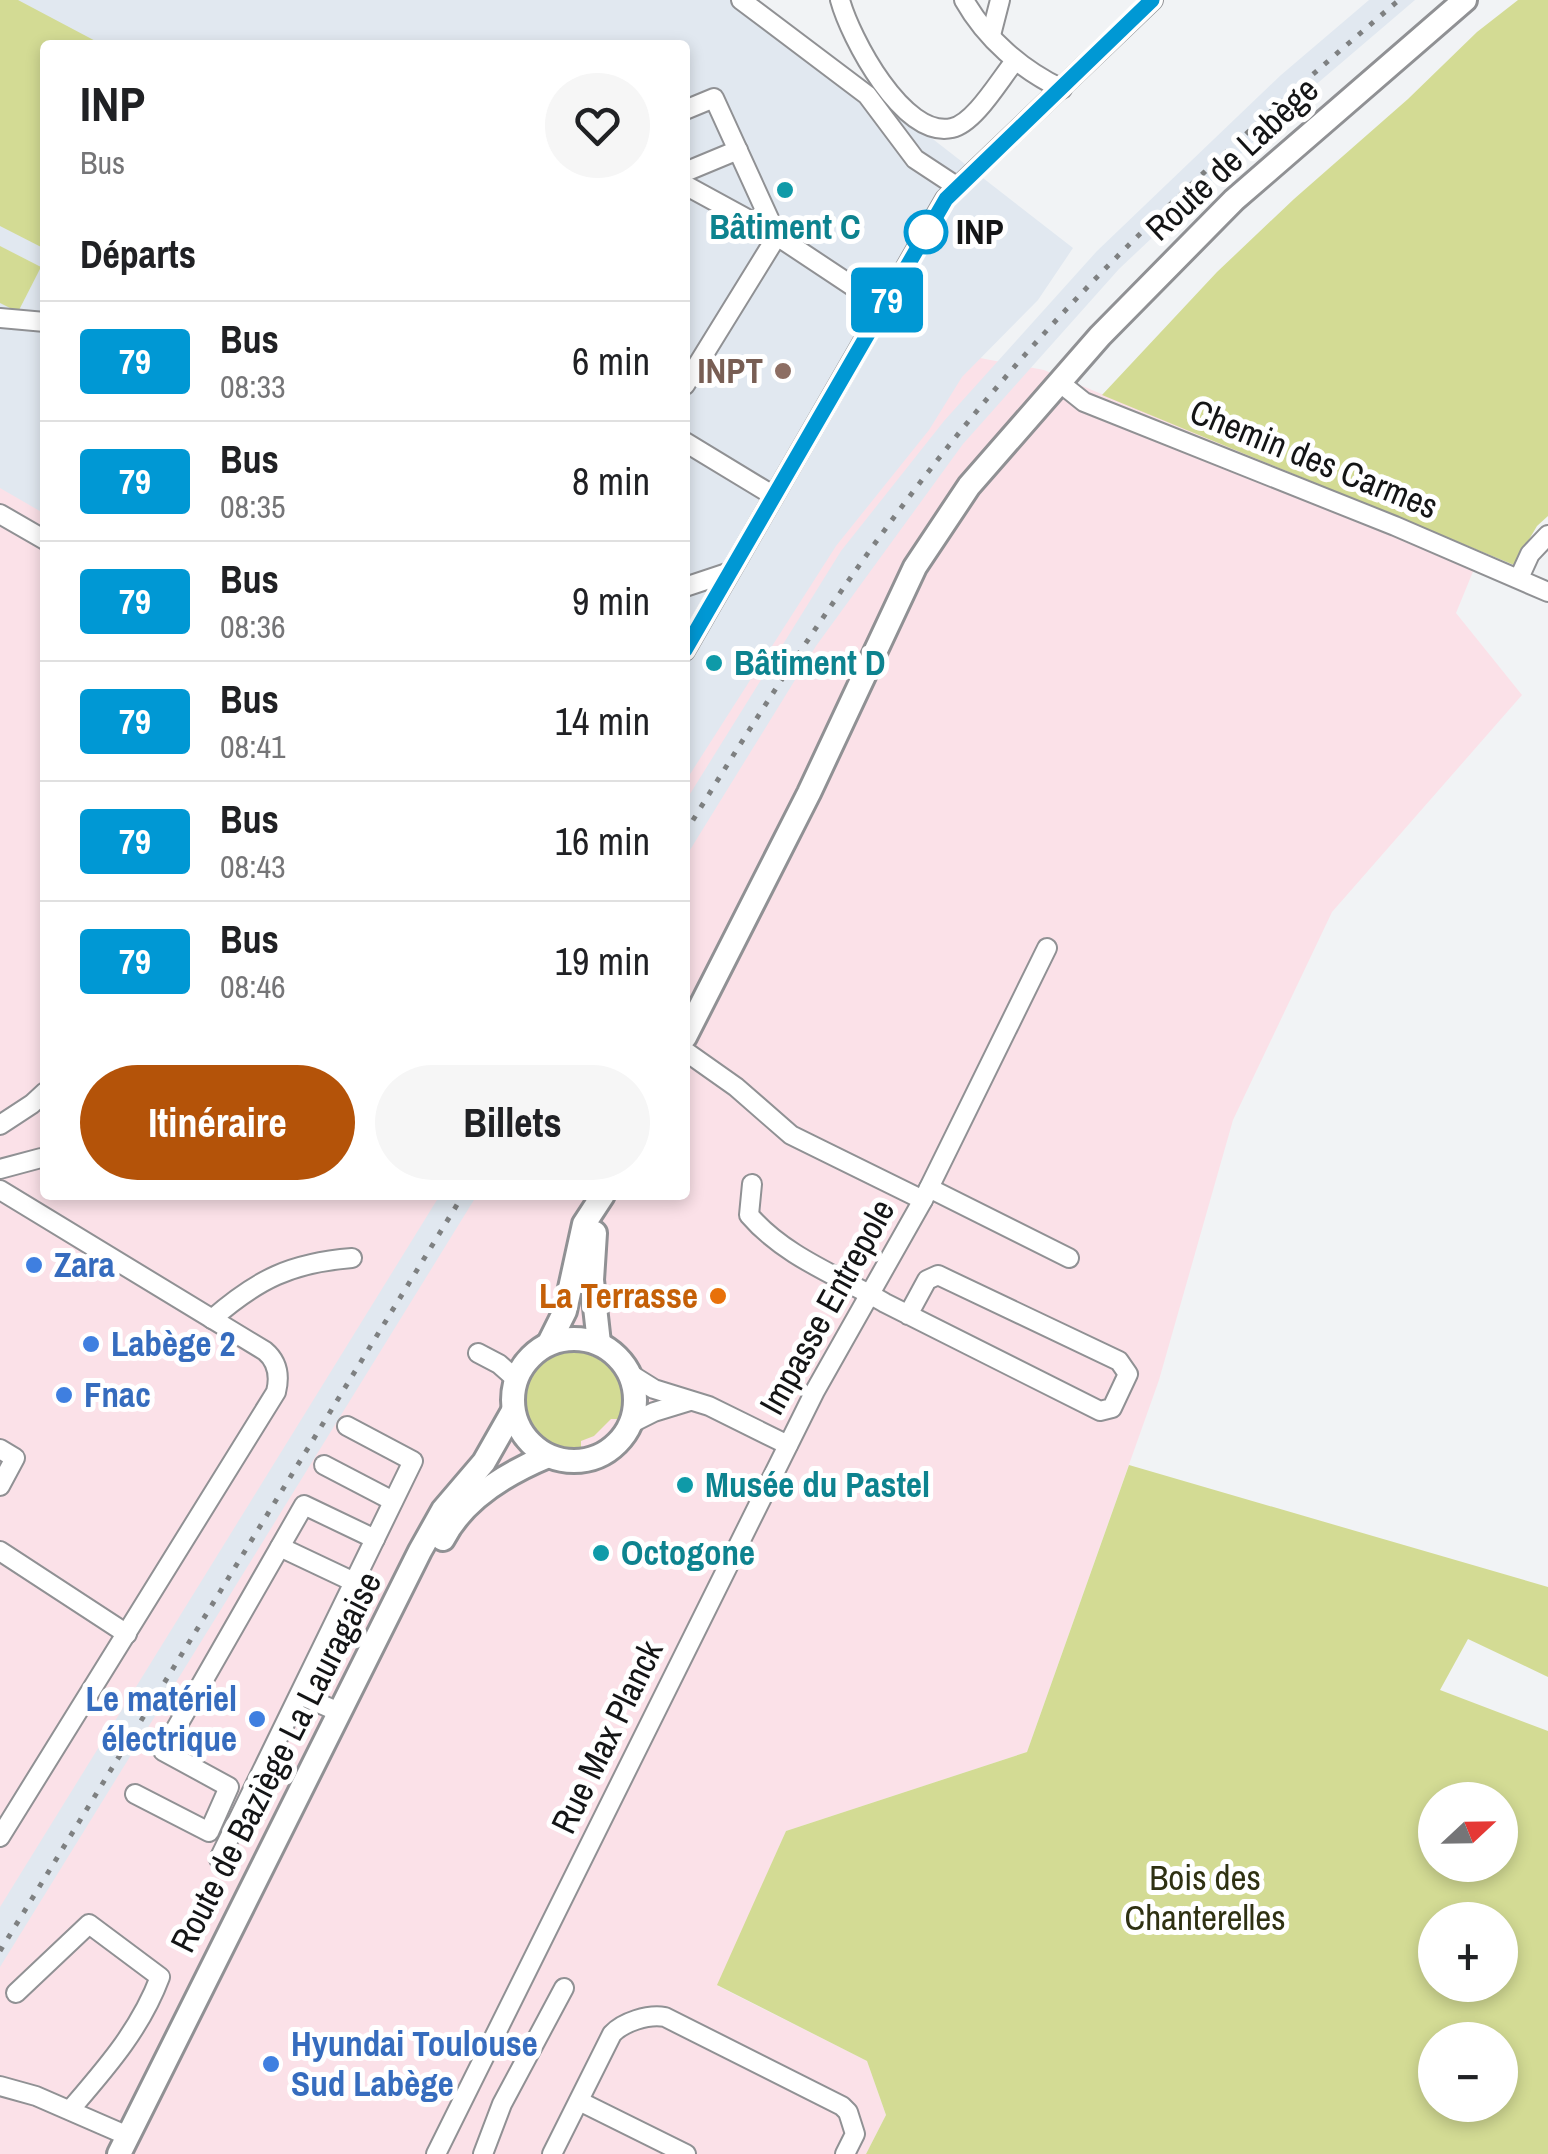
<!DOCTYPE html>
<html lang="fr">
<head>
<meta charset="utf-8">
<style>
  body { margin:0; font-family:"Archivo Narrow",sans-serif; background:#f6f6f6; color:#202124; height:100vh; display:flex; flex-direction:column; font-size:38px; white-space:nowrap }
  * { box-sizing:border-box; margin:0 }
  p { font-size:32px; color:#757577 }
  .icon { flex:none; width:55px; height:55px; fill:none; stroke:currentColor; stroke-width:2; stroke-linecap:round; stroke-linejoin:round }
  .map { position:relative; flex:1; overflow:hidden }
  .side { position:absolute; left:40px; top:40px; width:650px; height:1160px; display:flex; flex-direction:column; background:#fff; border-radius:10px; box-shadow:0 5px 15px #0003 }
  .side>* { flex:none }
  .badge { padding:0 20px; border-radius:8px; font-size:35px; line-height:65px }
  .needle { width:65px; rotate:68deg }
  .controls { position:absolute; left:1418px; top:1782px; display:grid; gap:20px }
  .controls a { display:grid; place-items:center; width:100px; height:100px; border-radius:50%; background:#fff; box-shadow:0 5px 15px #0003; font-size:50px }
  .map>.badge { position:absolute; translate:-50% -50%; box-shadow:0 0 0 5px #fff }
  h2 { padding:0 40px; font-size:38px; line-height:90px }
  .round { display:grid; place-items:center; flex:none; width:105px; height:105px; border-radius:52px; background:#f6f6f6 }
  .headline { display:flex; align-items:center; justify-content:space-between; height:170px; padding:0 40px }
  h1 { font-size:48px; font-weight:700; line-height:75px }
  .action { display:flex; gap:20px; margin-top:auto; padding:20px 40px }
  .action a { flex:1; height:115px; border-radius:60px; background:#b45309; color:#fff; font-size:40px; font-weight:700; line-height:115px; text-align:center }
  .action a+a { background:#f6f6f6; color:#202124 }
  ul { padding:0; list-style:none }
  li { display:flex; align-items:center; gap:30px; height:120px; padding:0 40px; border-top:2px solid #e0e0e0 }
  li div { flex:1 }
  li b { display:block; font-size:38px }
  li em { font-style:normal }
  li .badge { min-width:110px; font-weight:700; text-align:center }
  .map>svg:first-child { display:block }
</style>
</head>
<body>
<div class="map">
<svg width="1548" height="2154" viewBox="0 0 1548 2154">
  <rect width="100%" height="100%" fill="#f1f3f5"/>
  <path fill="#fbe1e8" d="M0 0 45 45V1195H685V244L755 234 980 358 1044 370 1481 552 1456 613 1522 695 1332 912 1233 1120 1159 1380 1027 1752 786 1831 718 1986 867 2061 886 2115 866 2154H0Z"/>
  <g fill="#e1e8f0">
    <path d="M0 0H754L1073 248 1038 300 962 377 929 430 836 546 685 782V45H45V514L0 488Z"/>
    <path d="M1369 0H1415L1299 99 1119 269 963 444 816 646 685 858V802L841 551 944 421 1097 251 1281 75Z"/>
    <path d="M440 1195H477L0 1967V1907Z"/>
  </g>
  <g fill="#d3db94" fill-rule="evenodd">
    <path d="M0 0H18L103 45H45V249L0 226Z"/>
    <path d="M1518 0H1548V516L1537 526 1514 565 1102 395 1217 272 1294 199 1408 99 1477 32Z"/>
    <path d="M0 246 41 267 18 312 0 303Z"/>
    <path d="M570 1351C607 1353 632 1383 620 1419H611L594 1436 581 1441V1450C512 1448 503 1364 570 1351Z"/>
    <path d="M1129 1465 1548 1587V1677L1468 1639 1440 1690 1548 1731V2154H866L886 2115 867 2061 717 1985 786 1831 1027 1752ZM1435 1800H1500V1865H1435ZM1500 1920V1985H1435V1920ZM1500 2040V2105H1435V2040Z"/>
  </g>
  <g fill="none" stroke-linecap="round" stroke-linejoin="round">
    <defs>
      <g id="minor">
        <path d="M741 0 867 95 915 159 956 186"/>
        <path d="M840 0C850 37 903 139 952 128 975 123 1000 79 1015 61"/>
        <path d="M964 0C986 39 1022 70 1062 89"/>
        <path d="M991 35 1000 0"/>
        <path d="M685 110 714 98 777 236"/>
        <path d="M685 172 738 150"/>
        <path d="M685 185 777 235"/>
        <path d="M0 318 45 322"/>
        <path d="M1059 382 1084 402 1395 526 1548 592"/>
        <path d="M685 385 777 236 884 307"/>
        <path d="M685 442 774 496"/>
        <path d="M0 514 45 540"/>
        <path d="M1519 578 1530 554 1548 535"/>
        <path d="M685 587 730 572"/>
        <path d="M685 651 945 199 1153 0"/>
        <path d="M685 1051 736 1087 791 1135 923 1200"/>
        <path d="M0 1125 32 1104 45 1092"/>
        <path d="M0 1169 41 1158"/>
        <path d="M752 1184 749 1215C785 1257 839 1276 885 1303L1100 1411 1112 1408 1128 1374 1119 1361 938 1275 927 1280 908 1315"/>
        <path d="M929 1188 1069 1258"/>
        <path d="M0 1190 265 1351C278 1362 280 1376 276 1392L0 1837"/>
        <path d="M212 1319C258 1279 291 1263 352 1258"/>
        <path d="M478 1353 499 1364 516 1379"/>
        <path d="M630 1374 654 1389 709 1406 788 1445"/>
        <path d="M630 1424 654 1412 690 1401"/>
        <path d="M0 1449 15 1458 0 1486"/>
        <path d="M324 1465 393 1501"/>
        <path d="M280 1547 354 1582"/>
        <path d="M0 1551 127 1634"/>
        <path d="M300 1695 339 1712"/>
        <path d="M135 1794 209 1832 229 1787 163 1751 304 1505 375 1539"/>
        <path d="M219 1859 413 1461 347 1426"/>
        <path d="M16 1993 89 1924 160 1977C140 2030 106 2068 70 2110"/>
        <path d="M0 2086 36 2096 128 2136"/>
        <path d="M579 2101 686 2154"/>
        <path d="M436 2154 815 1391 923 1200 1047 948"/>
        <path d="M483 2154 502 2104 564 1988"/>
        <path d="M552 2154 612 2034C623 2022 648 2014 665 2017L842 2106 848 2112 855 2134 845 2154"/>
      </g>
      <g id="major">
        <path d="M685 1037 809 793 915 567 969 486 1100 336 1234 200 1465 0"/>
        <path d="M595 1233 592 1280 599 1343"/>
        <circle cx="574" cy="1400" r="61"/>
        <path d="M549 1343 565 1311 584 1224 603 1195"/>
        <path d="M443 1539C464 1498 507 1473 548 1456"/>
        <path d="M119 2154 420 1551 443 1510 484 1462 513 1411"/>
      </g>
    </defs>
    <use href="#minor" stroke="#909194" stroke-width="22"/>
    <use href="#major" stroke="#909194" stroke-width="28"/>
    <use href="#minor" stroke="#fff" stroke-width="18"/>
    <use href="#major" stroke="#fff" stroke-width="22"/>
    <g stroke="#7e8081" stroke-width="5" stroke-dasharray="5 10" stroke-linecap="butt">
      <path d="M685 833C779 680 876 530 992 393 1114 248 1255 123 1399 0"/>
      <path d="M0 1951 463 1195"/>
    </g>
  </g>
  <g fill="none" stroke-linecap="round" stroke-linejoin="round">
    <defs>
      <path id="line" d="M685 650 946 199 1152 0"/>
    </defs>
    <use href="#line" stroke="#fff" stroke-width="22"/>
    <use href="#line" stroke="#0098d4" stroke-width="15"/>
  </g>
  <g fill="#0f9aa8" stroke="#fff" stroke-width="4">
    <circle cx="785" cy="190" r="10"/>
    <circle cx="714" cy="663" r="10"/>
    <circle cx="685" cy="1485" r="10"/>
    <circle cx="601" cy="1553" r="10"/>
  </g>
  <circle fill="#fff" stroke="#0098d4" stroke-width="5" cx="926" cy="232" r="20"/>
  <circle fill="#8d6e63" stroke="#fff" stroke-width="4" cx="783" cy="371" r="10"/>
  <g fill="#3f7fe0" stroke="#fff" stroke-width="4">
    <circle cx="34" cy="1265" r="10"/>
    <circle cx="91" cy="1344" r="10"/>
    <circle cx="64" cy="1395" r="10"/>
    <circle cx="257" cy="1719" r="10"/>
    <circle cx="271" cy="2064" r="10"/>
  </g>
  <circle fill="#e8710a" stroke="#fff" stroke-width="4" cx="718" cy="1296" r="10"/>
  <g text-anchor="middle" stroke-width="10" stroke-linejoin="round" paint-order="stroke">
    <g font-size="35" fill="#141516" stroke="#fff">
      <text transform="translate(1232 159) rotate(-43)" y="12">Route de Labège</text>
      <text transform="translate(1314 459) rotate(22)" y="12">Chemin des Carmes</text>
      <text transform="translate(827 1307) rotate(-61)" y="12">Impasse Entrepole</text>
      <text transform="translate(607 1737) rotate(-64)" y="12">Rue Max Planck</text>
      <text transform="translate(276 1762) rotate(-63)" y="12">Route de Baziège La Lauragaise</text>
    </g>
    <g font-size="35" font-weight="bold" fill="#0d838f" stroke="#fff" text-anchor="start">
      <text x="785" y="239" text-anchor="middle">Bâtiment C</text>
      <text x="734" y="675">Bâtiment D</text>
      <text x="705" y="1497">Musée du Pastel</text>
      <text x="621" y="1565">Octogone</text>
    </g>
    <g font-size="35" font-weight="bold" fill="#141516" stroke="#fff" text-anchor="start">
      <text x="956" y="244">INP</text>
    </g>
    <g font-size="35" font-weight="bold" fill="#785e54" stroke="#fff" text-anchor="end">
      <text x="763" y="383">INPT</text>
    </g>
    <g font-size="35" font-weight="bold" fill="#366cbe" stroke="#fff" text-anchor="start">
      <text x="54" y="1277">Zara</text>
      <text x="111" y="1356">Labège 2</text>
      <text x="84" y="1407">Fnac</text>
      <text x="237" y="1711" text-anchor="end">Le matériel<tspan x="237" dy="40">électrique</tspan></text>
      <text x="291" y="2056">Hyundai Toulouse<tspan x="291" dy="40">Sud Labège</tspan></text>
    </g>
    <g font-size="35" font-weight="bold" fill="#c56008" stroke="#fff" text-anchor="end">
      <text x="698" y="1308">La Terrasse</text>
    </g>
    <g font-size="35" fill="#2f3112" stroke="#fff">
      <text x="1205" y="1890">Bois des<tspan x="1205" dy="40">Chanterelles</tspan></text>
    </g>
  </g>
</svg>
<div class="controls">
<a><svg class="needle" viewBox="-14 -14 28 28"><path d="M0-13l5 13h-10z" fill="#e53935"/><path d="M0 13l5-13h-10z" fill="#757577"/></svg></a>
<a>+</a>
<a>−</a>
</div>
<b class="badge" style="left:887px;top:300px;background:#0098d4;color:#fff">79</b>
<section class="side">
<div class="headline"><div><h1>INP</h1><p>Bus</p></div><a class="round"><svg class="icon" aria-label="heart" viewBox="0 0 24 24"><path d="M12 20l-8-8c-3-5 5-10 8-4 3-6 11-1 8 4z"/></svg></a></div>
<h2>Départs</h2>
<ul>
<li><span class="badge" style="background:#0098d4;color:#fff">79</span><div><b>Bus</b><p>08:33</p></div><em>6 min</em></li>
<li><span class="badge" style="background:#0098d4;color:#fff">79</span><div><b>Bus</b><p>08:35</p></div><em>8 min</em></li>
<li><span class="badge" style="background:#0098d4;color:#fff">79</span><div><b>Bus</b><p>08:36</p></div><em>9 min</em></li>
<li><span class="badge" style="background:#0098d4;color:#fff">79</span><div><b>Bus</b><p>08:41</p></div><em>14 min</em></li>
<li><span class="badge" style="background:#0098d4;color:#fff">79</span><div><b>Bus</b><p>08:43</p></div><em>16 min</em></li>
<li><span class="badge" style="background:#0098d4;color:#fff">79</span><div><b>Bus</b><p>08:46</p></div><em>19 min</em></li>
</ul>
<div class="action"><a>Itinéraire</a><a>Billets</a></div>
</section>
</div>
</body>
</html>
